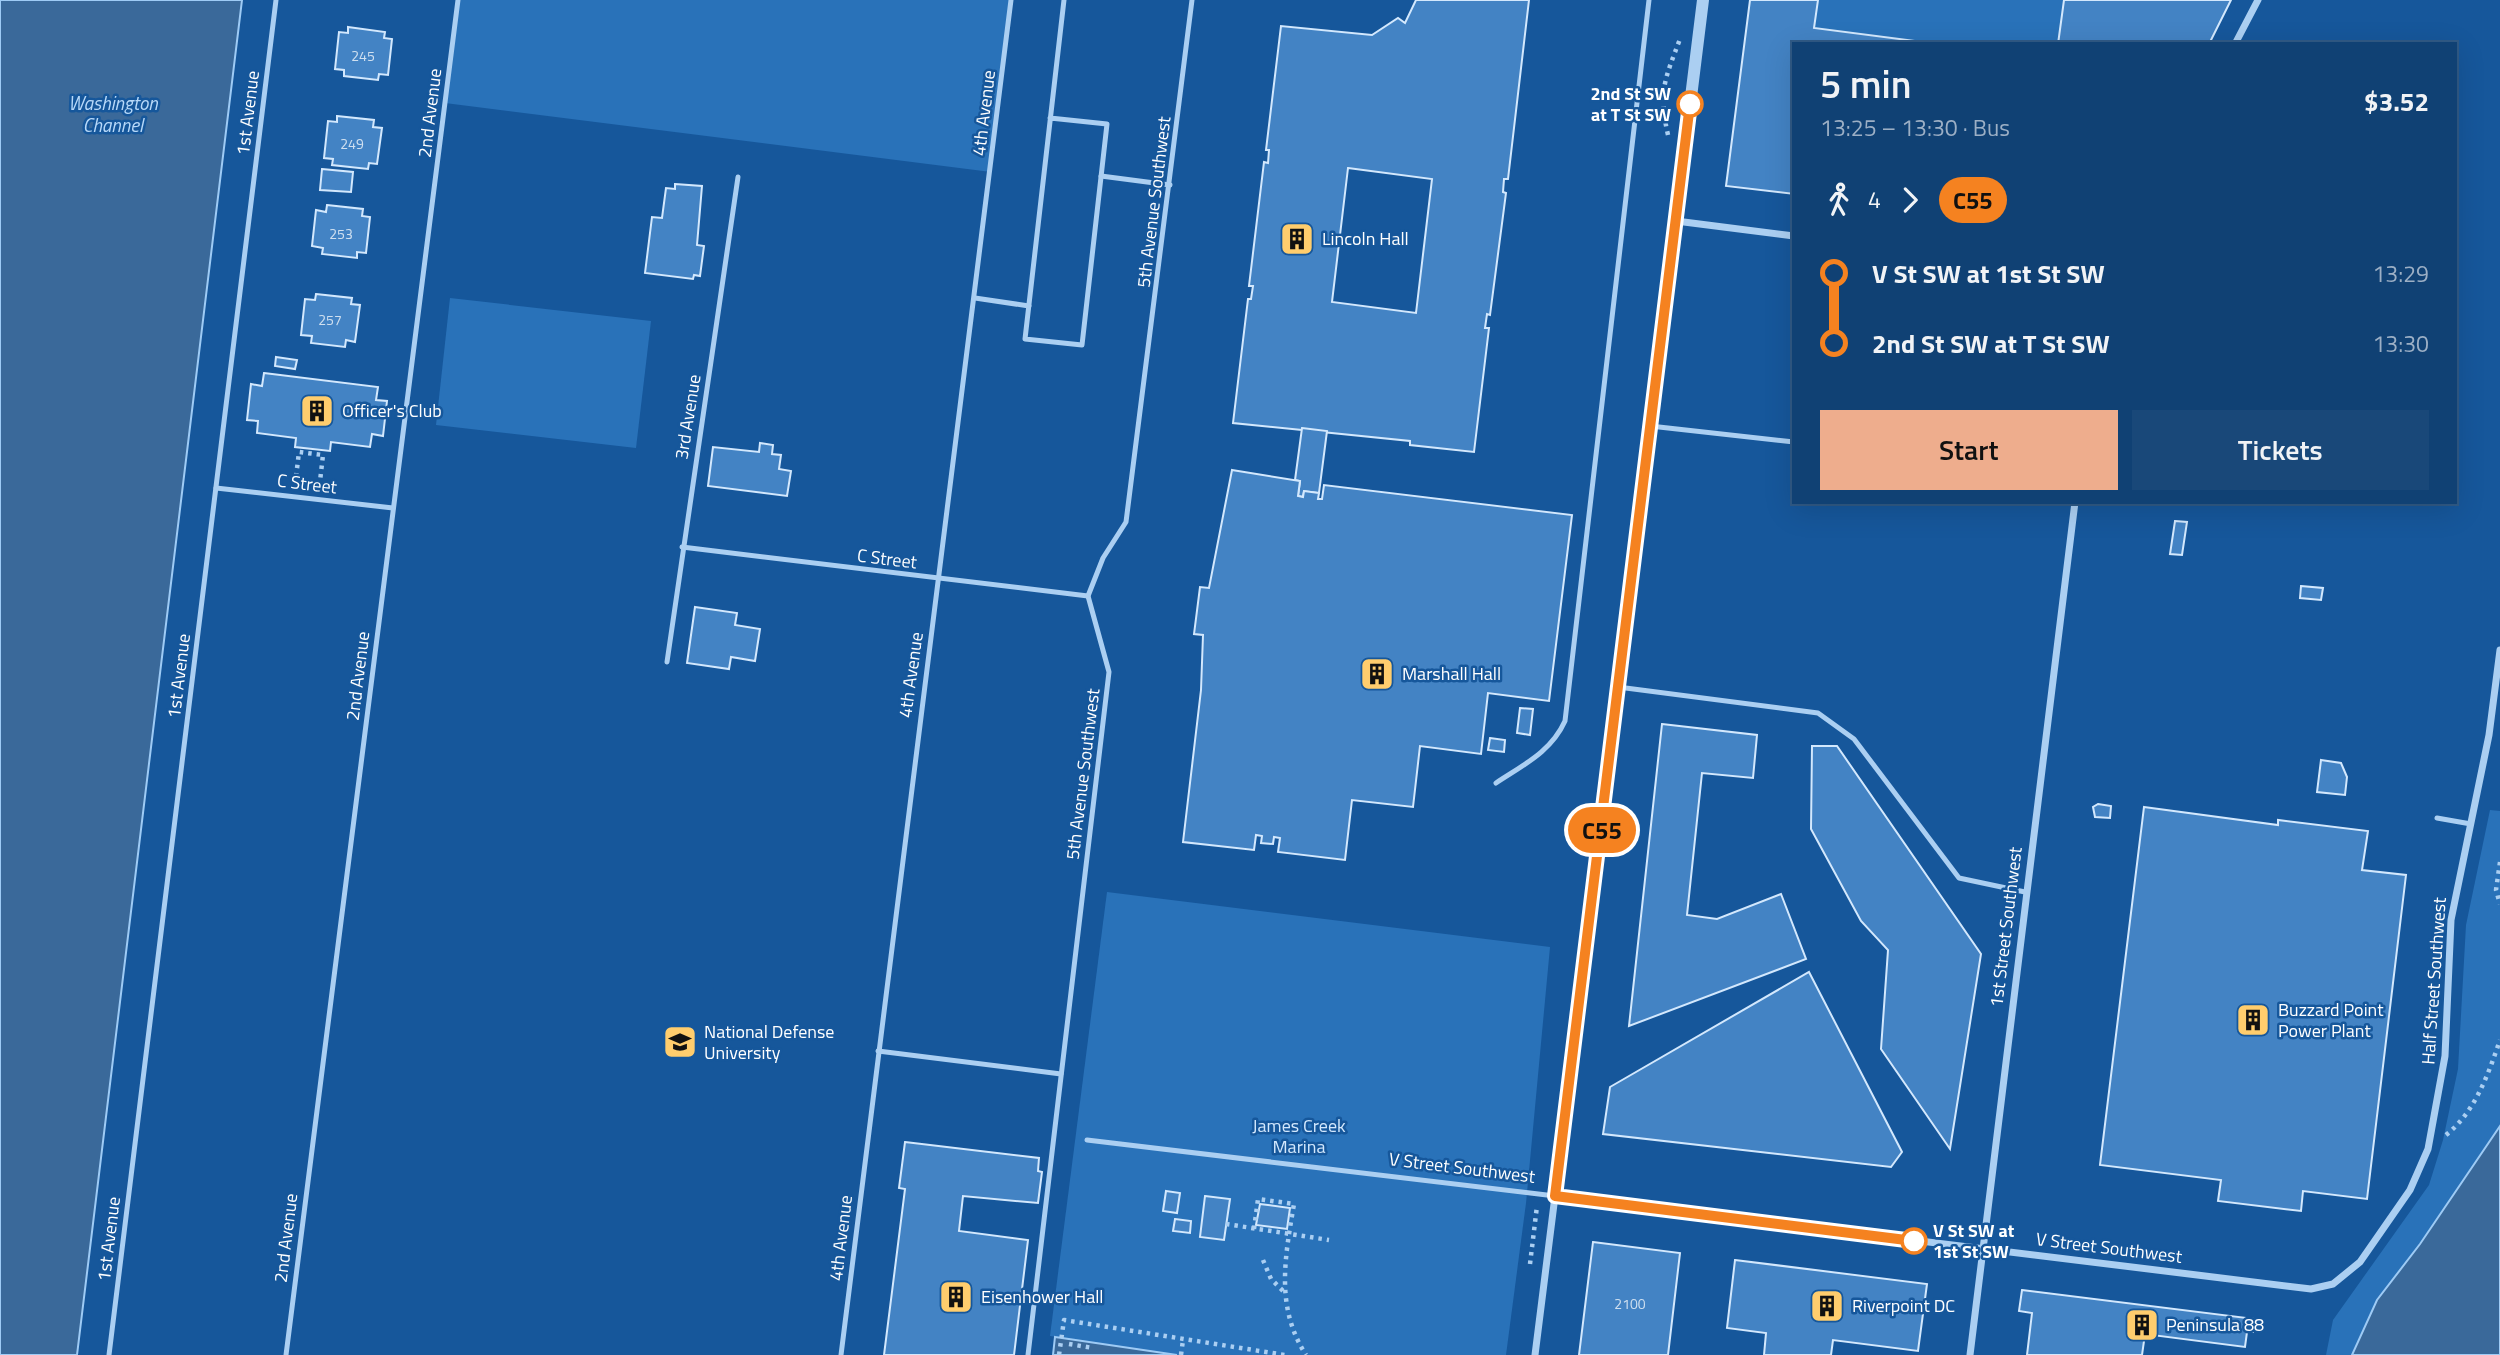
<!DOCTYPE html>
<html lang="en">
<head>
<meta charset="utf-8">
<style>
  body { margin:0; font-family:"Titillium Web",sans-serif; background:#194879; color:#f1f3f6; height:100vh; display:flex; flex-direction:column; font-size:26px; white-space:nowrap }
  * { box-sizing:border-box; margin:0 }
  p { font-size:23px; color:#9cafc5 }
  .icon { flex:none; width:38px; height:38px; fill:none; stroke:currentColor; stroke-width:2; stroke-linecap:round; stroke-linejoin:round }
  .map { position:relative; flex:1; overflow:hidden }
  .side { position:absolute; left:1792px; top:42px; width:665px; height:462px; display:flex; flex-direction:column; background:#104174; border-radius:0px; box-shadow:0 7px 28px #0002,0 0 0 2px #305a86 }
  .side>* { flex:none }
  .badge { padding:0 14px; border-radius:23px; font-size:24px; line-height:46px }
  .map>.badge { position:absolute; translate:-50% -50%; box-shadow:0 0 0 4px #fff }
  .legs { display:flex; align-items:center; gap:10px; height:77px; padding:0 28px; font-size:23px }
  .legs p { margin-inline-start:auto }
  .head { display:flex; align-items:center; justify-content:space-between; height:119px; padding:0 28px }
  h1 { font-size:38px; font-weight:600; line-height:52px }
  .primary-button { display:flex; gap:14px; margin-top:auto; padding:14px 28px }
  .primary-button a { flex:1; height:80px; border-radius:0px; background:#eead8d; color:#111; font-size:28px; font-weight:600; line-height:80px; text-align:center }
  .primary-button a+a { background:#194879; color:#f1f3f6 }
  ul { padding:0 28px; list-style:none }
  li { display:flex; align-items:center; gap:24px; height:70px; font-size:26px }
  li i { display:grid; place-items:center; width:10px; height:100%; margin:0 9px; background:currentColor }
  li i::after { content:''; width:18px; height:18px; margin:-9px; border:5px solid; border-radius:50%; background:#104174 }
  li p { margin-inline-start:auto }
  li:first-child i { background:linear-gradient(#0000 50%,currentColor 0) }
  li:last-child i { background:linear-gradient(currentColor 50%,#0000 0) }
  .map>svg:first-child { display:block }
</style>
</head>
<body>
<div class="map">
<svg width="2500" height="1355" viewBox="0 0 2500 1355">
  <rect width="100%" height="100%" fill="#16579b"/>
  <g fill="#2972b9">
    <path d="M458 0H1011L991 172 445 103Z"/>
    <path d="M1750 0H2231L2209 44H1794V194L1726 186Z"/>
    <path d="M450 298 651 321 636 448 436 425Z"/>
    <path d="M2490 810 2500 811V1126L2420 1244 2377 1300 2352 1355H2326L2333 1320 2429 1185 2443 1140 2458 1069 2466 925Z"/>
    <path d="M1107 892 1550 947 1526 1203 1506 1355H1177L1050 1336Z"/>
  </g>
  <g fill="#3a699a" stroke="#9ecbf5" stroke-width="2">
    <path d="M0 0H242L77 1355H0Z"/>
    <path d="M2500 1126V1355H2352L2377 1300 2420 1244Z"/>
    <path d="M1055 1337 1062 1338 1177 1355H1053Z"/>
  </g>
  <g fill="#4383c4" stroke="#d3e8fd" stroke-width="2" fill-rule="evenodd">
    <path d="M1416 0H1529L1508 179H1504L1503 192 1506 193 1490 315 1487 314 1485 328H1489L1474 452 1410 445V441L1233 423 1248 299H1251L1253 286H1249L1264 162 1268 163 1269 150H1266L1281 26 1372 35 1398 18 1405 23ZM1348 168 1432 179 1416 313 1332 302Z"/>
    <path d="M1750 0H1818L1814 28 1938 44H1794V194L1726 186Z"/>
    <path d="M2064 0H2231L2209 44H2058Z"/>
    <path d="M348 27 385 32 384 38 392 39 388 75 379 74 378 80 344 76V70L335 69 339 32 348 33Z"/>
    <path d="M337 116 374 120 373 127 382 128 377 164 369 163 368 169 332 165 333 159 324 158 328 121 337 122Z"/>
    <path d="M322 169 353 172 351 192 320 190Z"/>
    <path d="M675 184 702 186 697 245 704 246 700 276 694 275 693 279 645 273 652 217 662 218 666 188 675 189Z"/>
    <path d="M327 205 363 209 362 216 370 217 366 253 357 252V258L322 254 323 248 312 246 316 210 326 212Z"/>
    <path d="M316 294 352 298 351 304 360 305 355 342 346 340 345 347 311 343 312 336 301 335 305 299 315 300Z"/>
    <path d="M276 357 297 360 295 369 275 366Z"/>
    <path d="M264 373 378 387 376 400 387 401 383 436 372 434 370 447 331 442 330 451 295 447 296 438 257 433 258 421 247 420 251 384 262 386Z"/>
    <path d="M1302 428 1327 431 1319 493 1304 491 1303 497 1298 496 1300 481 1295 480Z"/>
    <path d="M760 443 773 445 772 454 781 455 779 469 791 471 787 496 708 486 713 447 759 452Z"/>
    <path d="M1232 470 1300 481 1298 496 1303 497 1304 491 1319 493 1318 499H1322L1324 485 1572 515 1549 701 1488 693 1481 754 1420 746 1413 807 1352 800 1345 860 1278 852 1280 838 1274 837 1273 844 1261 843 1262 836 1256 835 1254 850 1183 842 1201 690 1203 635 1194 634 1200 587 1209 588Z"/>
    <path d="M2175 521 2187 522 2182 555 2170 554Z"/>
    <path d="M2301 586 2323 588 2321 600 2300 598Z"/>
    <path d="M695 607 737 613 735 625 760 629 755 661 731 657 729 669 687 663Z"/>
    <path d="M1520 708 1533 709 1530 735 1517 733Z"/>
    <path d="M1662 724 1757 735 1753 778 1702 773 1687 915 1717 919 1781 894 1806 959 1629 1026Z"/>
    <path d="M1490 738 1505 740 1504 752 1488 750Z"/>
    <path d="M1812 746H1837L1981 954 1950 1149 1881 1049 1888 950 1861 921 1811 829Z"/>
    <path d="M2321 760 2341 763 2347 777 2345 795 2317 792Z"/>
    <path d="M2098 804 2111 806 2110 818 2095 817 2093 807Z"/>
    <path d="M2144 807 2278 825V820L2368 831 2362 870 2406 875 2367 1199 2303 1191 2301 1211 2218 1201 2221 1180 2100 1165Z"/>
    <path d="M1809 972 1902 1152 1891 1167 1603 1134 1610 1087Z"/>
    <path d="M905 1142 1039 1158 1038 1171 1042 1172 1038 1203 963 1196 959 1231 1028 1240 1014 1355H884L905 1189 899 1188Z"/>
    <path d="M1166 1191 1180 1193 1177 1213 1163 1211Z"/>
    <path d="M1205 1196 1230 1199 1224 1240 1200 1237Z"/>
    <path d="M1260 1204 1290 1208 1287 1229 1256 1225Z"/>
    <path d="M1175 1219 1191 1221 1190 1233 1173 1231Z"/>
    <path d="M1593 1242 1680 1253 1668 1355H1579Z"/>
    <path d="M1735 1260 1927 1284 1918 1351 1833 1340 1831 1355H1764L1766 1333 1727 1328Z"/>
    <path d="M2022 1290 2255 1319 2253 1332H2247L2245 1347 2145 1334 2142 1355H2027L2032 1313 2019 1311Z"/>
  </g>
  <g fill="none" stroke-linecap="round" stroke-linejoin="round">
    <g stroke="#abcff2" stroke-width="4.5" stroke-dasharray="3.5 5" stroke-linecap="butt">
      <path d="M1668 135C1658 91 1665 79 1680 39"/>
      <path d="M295 485 299 452 323 455 319 490"/>
      <path d="M2500 862 2496 890 2500 904"/>
      <path d="M2446 1135C2475 1112 2488 1075 2500 1040"/>
      <path d="M1226 1224 1329 1240"/>
      <path d="M1254 1229 1258 1199 1294 1204C1285 1257 1275 1307 1306 1355"/>
      <path d="M1263 1260 1271 1279 1283 1291"/>
      <path d="M1530 1264 1537 1206"/>
      <path d="M1069 1344 1093 1348"/>
      <path d="M1059 1355 1064 1320 1285 1355"/>
      <path d="M1181 1355 1183 1340"/>
    </g>
    <g stroke="#abcff2" stroke-width="5">
      <path d="M1050 118 1107 124 1082 345 1025 339C1038 226 1051 113 1064 0"/>
      <path d="M1101 176 1170 185"/>
      <path d="M975 298 1029 306"/>
      <path d="M1650 426 1794 442"/>
      <path d="M216 488 393 508"/>
      <path d="M682 547 1088 596"/>
      <path d="M667 662 738 177"/>
      <path d="M1618 687 1818 713 1854 739 1959 878 2025 892"/>
      <path d="M1496 783C1523 765 1551 752 1565 721L1649 0"/>
      <path d="M2437 818 2471 824"/>
      <path d="M878 1051 1061 1074"/>
      <path d="M1087 1140 1555 1196"/>
      <path d="M109 1355 276 0"/>
      <path d="M286 1355 458 0"/>
      <path d="M841 1355 1011 0"/>
      <path d="M1028 1355 1109 672 1088 596 1103 558 1126 522 1192 0"/>
    </g>
    <g stroke="#abcff2" stroke-width="7">
      <path d="M2235 44 2258 0"/>
      <path d="M1676 221 1794 236"/>
      <path d="M1535 1355 1555 1196 2311 1289 2333 1284 2360 1262 2410 1190 2428 1149 2445 1056 2451 920 2489 735 2500 650"/>
      <path d="M1970 1355 2075 502"/>
    </g>
    <path stroke="#abcff2" stroke-width="12" d="M1555 1196 1703 0"/>
  </g>
  <g fill="none" stroke-linecap="round" stroke-linejoin="round">
    <defs>
      <path id="line-1" d="M1690 104 1555 1196 1914 1241"/>
    </defs>
    <use href="#line-1" stroke="#fff" stroke-width="16"/>
    <use href="#line-1" stroke="#f58220" stroke-width="10"/>
  </g>
  <defs>
    <symbol id="building-square" viewBox="-11 -11 22 22"><rect x="-9" y="-9" width="18" height="18" rx="4" fill="#ffcd6d" stroke="#16579b"/><path d="M-4-6H4V6H1V3H-1V6H-4ZM-2.5-4.3h1.7v1.8h-1.7ZM.8-4.3h1.7v1.8H.8ZM-2.5-1h1.7V.8h-1.7ZM.8-1h1.7V.8H.8Z" fill="#111"/></symbol>
    <symbol id="university-square" viewBox="-11 -11 22 22"><rect x="-9" y="-9" width="18" height="18" rx="4" fill="#ffcd6d" stroke="#16579b"/><path d="M0-5L7-2L0 1L-7-2ZM-4 1L0 2.5L4 1V4Q0 6-4 4Z" fill="#111"/></symbol>
  </defs>
  <g fill-rule="evenodd">
    <use href="#building-square" x="1278" y="220" width="38" height="38"/>
    <use href="#building-square" x="298" y="392" width="38" height="38"/>
    <use href="#building-square" x="1358" y="655" width="38" height="38"/>
    <use href="#building-square" x="2234" y="1001" width="38" height="38"/>
    <use href="#university-square" x="661" y="1023" width="38" height="38"/>
    <use href="#building-square" x="937" y="1278" width="38" height="38"/>
    <use href="#building-square" x="1808" y="1287" width="38" height="38"/>
    <use href="#building-square" x="2123" y="1306" width="38" height="38"/>
  </g>
  <g fill="#fff" stroke="#f58220" stroke-width="3.5">
    <circle cx="1690" cy="104" r="12"/>
    <circle cx="1914" cy="1241" r="12"/>
  </g>
  <g text-anchor="middle" stroke-width="5" stroke-linejoin="round" paint-order="stroke">
    <g font-size="14" fill="#d0e0f0">
      <text x="363" y="61">245</text>
      <text x="352" y="149">249</text>
      <text x="341" y="239">253</text>
      <text x="330" y="325">257</text>
      <text x="1630" y="1309">2100</text>
    </g>
    <g font-size="18" font-weight="bold" fill="#fff" stroke="#16579b" text-anchor="end">
      <text x="1671" y="100">2nd St SW<tspan x="1671" dy="21">at T St SW</tspan></text>
      <text x="1933" y="1237" text-anchor="start">V St SW at<tspan x="1933" dy="21">1st St SW</tspan></text>
    </g>
    <g font-size="18" fill="#fff" stroke="#16579b">
      <text transform="translate(248 113) rotate(-83)" y="6">1st Avenue</text>
      <text transform="translate(430 113) rotate(-83)" y="6">2nd Avenue</text>
      <text transform="translate(984 113) rotate(-83)" y="6">4th Avenue</text>
      <text transform="translate(1154 202) rotate(-83)" y="6">5th Avenue Southwest</text>
      <text transform="translate(688 417) rotate(-81)" y="6">3rd Avenue</text>
      <text transform="translate(307 484) rotate(7)" y="6">C Street</text>
      <text transform="translate(887 559) rotate(7)" y="6">C Street</text>
      <text transform="translate(911 675) rotate(-82)" y="6">4th Avenue</text>
      <text transform="translate(179 676) rotate(-83)" y="6">1st Avenue</text>
      <text transform="translate(358 676) rotate(-83)" y="6">2nd Avenue</text>
      <text transform="translate(1083 774) rotate(-83)" y="6">5th Avenue Southwest</text>
      <text transform="translate(2006 927) rotate(-83)" y="6">1st Street Southwest</text>
      <text transform="translate(2434 981) rotate(-86)" y="6">Half Street Southwest</text>
      <text transform="translate(1462 1168) rotate(7)" y="6">V Street Southwest</text>
      <text transform="translate(286 1238) rotate(-83)" y="6">2nd Avenue</text>
      <text transform="translate(841 1238) rotate(-83)" y="6">4th Avenue</text>
      <text transform="translate(109 1239) rotate(-83)" y="6">1st Avenue</text>
      <text transform="translate(2109 1248) rotate(7)" y="6">V Street Southwest</text>
    </g>
    <g font-size="18" fill="#fff" stroke="#16579b" text-anchor="start">
      <text x="1322" y="245">Lincoln Hall</text>
      <text x="342" y="417">Officer's Club</text>
      <text x="1402" y="680">Marshall Hall</text>
      <text x="2278" y="1016">Buzzard Point<tspan x="2278" dy="21">Power Plant</tspan></text>
      <text x="704" y="1038">National Defense<tspan x="704" dy="21">University</tspan></text>
      <text x="981" y="1303">Eisenhower Hall</text>
      <text x="1852" y="1312">Riverpoint DC</text>
      <text x="2166" y="1331">Peninsula 88</text>
    </g>
    <g font-size="18" fill="#d3e8fd" stroke="#16579b">
      <text x="1299" y="1132">James Creek<tspan x="1299" dy="21">Marina</tspan></text>
    </g>
    <g font-size="19" font-style="italic" fill="#b8d9f9" stroke="#16579b">
      <text x="113" y="110">Washington<tspan x="113" dy="22">Channel</tspan></text>
    </g>
  </g>
</svg>
<b class="badge" style="left:1602px;top:830px;background:#f58220;color:#111">C55</b>
<section class="side">
<div class="head"><div><h1>5 min</h1><p>13:25 – 13:30 · Bus</p></div><b>$3.52</b></div>
<div class="legs"><svg class="icon" aria-label="walk" viewBox="0 0 24 24"><circle cx="13" cy="4" r="2"/><path d="M13 8l-2 6 4 7M11 14l-3 7M7 12l3-4h3l4 4"/></svg>4<svg class="icon" aria-label="forward" viewBox="0 0 24 24"><path d="M9 5l7 7-7 7"/></svg><b class="badge" style="background:#f58220;color:#111">C55</b></div>
<ul>
<li><i style="color:#f58220"></i><b>V St SW at 1st St SW</b><p>13:29</p></li>
<li><i style="color:#f58220"></i><b>2nd St SW at T St SW</b><p>13:30</p></li>
</ul>
<div class="primary-button"><a>Start</a><a>Tickets</a></div>
</section>
</div>
</body>
</html>
